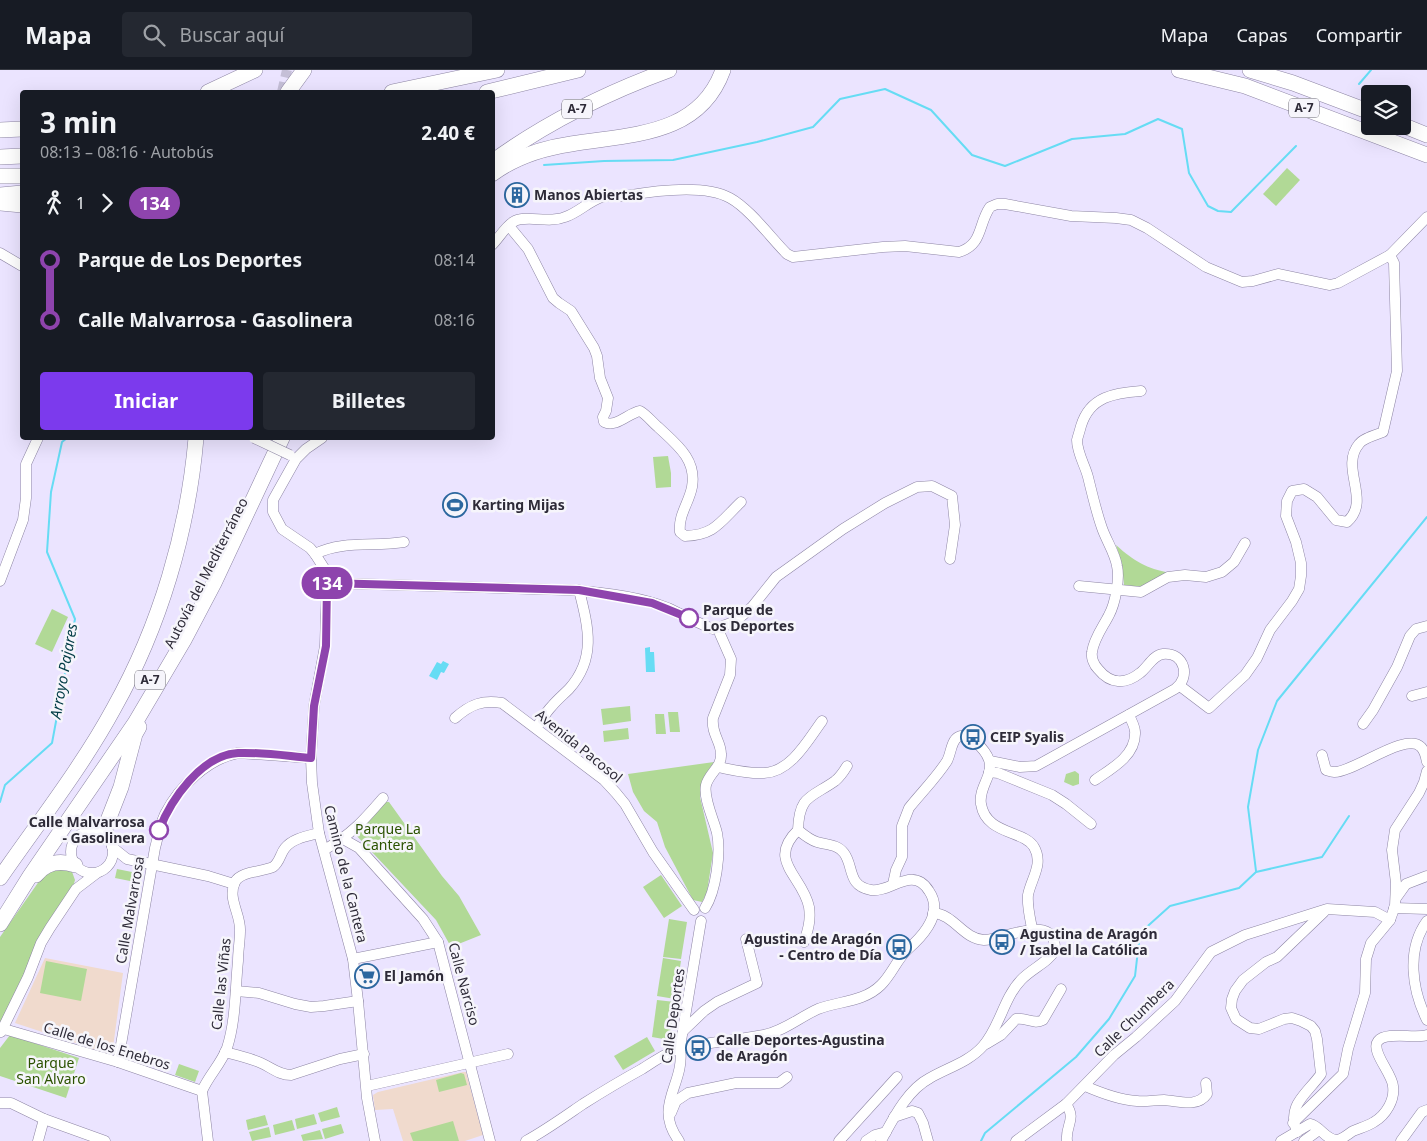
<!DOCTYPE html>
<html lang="es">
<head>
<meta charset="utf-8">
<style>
  body { margin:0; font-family:"Noto Sans",sans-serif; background:#242831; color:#f1f3f6; height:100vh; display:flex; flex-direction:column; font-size:19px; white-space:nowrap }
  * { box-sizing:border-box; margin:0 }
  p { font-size:16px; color:#9ea1a6 }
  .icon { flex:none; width:28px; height:28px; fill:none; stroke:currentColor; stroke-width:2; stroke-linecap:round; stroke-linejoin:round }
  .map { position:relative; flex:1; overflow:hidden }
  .sheet { position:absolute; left:20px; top:20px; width:475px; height:350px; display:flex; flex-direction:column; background:#171b24; border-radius:5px; box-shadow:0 5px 20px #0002 }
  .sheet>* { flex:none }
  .badge { padding:0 10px; border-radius:16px; font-size:18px; line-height:32px }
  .tools { position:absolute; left:1361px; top:15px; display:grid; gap:10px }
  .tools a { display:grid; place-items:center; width:50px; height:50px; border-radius:5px; background:#171b24; box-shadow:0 5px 20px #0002; font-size:25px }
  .map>.badge { position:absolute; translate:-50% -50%; box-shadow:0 0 0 2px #fff }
  .legs { display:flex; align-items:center; gap:8px; height:55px; padding:0 20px; font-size:16px }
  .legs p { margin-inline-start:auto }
  .head { display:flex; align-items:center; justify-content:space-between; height:85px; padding:0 20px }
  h1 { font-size:28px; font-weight:700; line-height:38px }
  .button { display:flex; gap:10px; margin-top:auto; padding:10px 20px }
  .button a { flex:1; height:58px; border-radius:5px; background:#7c3aed; color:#fff; font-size:20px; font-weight:700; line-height:58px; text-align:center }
  .button a+a { background:#242831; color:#f1f3f6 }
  ul { padding:0 20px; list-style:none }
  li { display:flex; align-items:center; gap:18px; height:60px; font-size:19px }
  li i { display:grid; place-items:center; width:8px; height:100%; margin:0 6px; background:currentColor }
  li i::after { content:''; width:12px; height:12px; margin:-6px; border:4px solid; border-radius:50%; background:#171b24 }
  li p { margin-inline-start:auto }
  li:first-child i { background:linear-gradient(#0000 50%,currentColor 0) }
  li:last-child i { background:linear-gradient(currentColor 50%,#0000 0) }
  header { display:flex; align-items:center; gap:30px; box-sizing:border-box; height:70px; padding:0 25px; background:#171b24; border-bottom:1px solid #363941 }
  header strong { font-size:24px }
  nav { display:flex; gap:28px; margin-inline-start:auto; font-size:18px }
  .search { width:350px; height:45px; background:#242831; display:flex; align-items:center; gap:12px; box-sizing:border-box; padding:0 18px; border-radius:5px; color:#9ea1a6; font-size:19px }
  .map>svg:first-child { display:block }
</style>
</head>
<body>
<header>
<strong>Mapa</strong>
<div class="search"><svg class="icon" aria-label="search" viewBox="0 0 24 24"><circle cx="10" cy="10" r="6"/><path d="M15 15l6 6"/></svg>Buscar aquí</div>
<nav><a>Mapa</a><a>Capas</a><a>Compartir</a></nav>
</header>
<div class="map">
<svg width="1427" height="1071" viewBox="0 0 1427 1071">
  <rect width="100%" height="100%" fill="#ebe4ff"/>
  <g fill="#f0dacd">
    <path d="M45 888 123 903 112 985 15 953Z"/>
    <path d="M463 1002H466L483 1065 465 1071H403L393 1039 375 1040 373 1025 378 1022Z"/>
  </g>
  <g fill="#b1d996">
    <path d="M1287 98 1300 110 1276 136 1263 124Z"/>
    <path d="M668 386 671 403V417L656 418 653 387Z"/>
    <path d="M1116 475C1135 492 1146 498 1170 503L1141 517 1124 515 1122 494Z"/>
    <path d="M52 539 68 547 52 582 35 574Z"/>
    <path d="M630 636 631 651 603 655 601 639Z"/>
    <path d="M668 642H678L680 662H670Z"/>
    <path d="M655 644H664L666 664H656Z"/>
    <path d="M628 658 629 669 604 672 603 661Z"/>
    <path d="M714 692 705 705 700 727 713 783 707 822 702 832 693 830 665 777 657 752 644 741 633 722 628 704Z"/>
    <path d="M1075 701 1079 704V714L1073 716 1064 712 1066 704Z"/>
    <path d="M383 732H389L442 806 459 826 481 865 451 877 436 850 355 764Z"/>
    <path d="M54 797 71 799 75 810 73 817 24 906 0 955V867L42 807Z"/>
    <path d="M117 799 137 803 135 812 115 808Z"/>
    <path d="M661 805 682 836 664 848 643 817Z"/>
    <path d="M669 849 687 852 681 889 663 887Z"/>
    <path d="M663 888 681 891 675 929 657 926Z"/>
    <path d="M46 891 87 899 81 931 40 923Z"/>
    <path d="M657 930 675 932 669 970 652 967Z"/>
    <path d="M10 965 79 988 66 1028 0 1006V978Z"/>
    <path d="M647 967 655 981 623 1000 614 986Z"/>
    <path d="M179 994 199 1001 195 1012 175 1005Z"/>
    <path d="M461 1003 464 1004 467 1015 439 1022 436 1010Z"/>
    <path d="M337 1037 340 1047 321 1052 318 1043Z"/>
    <path d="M314 1044 317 1054 297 1059 295 1049Z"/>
    <path d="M265 1045 268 1055 248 1060 246 1050Z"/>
    <path d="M292 1050 295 1060 275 1065 273 1055Z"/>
    <path d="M453 1051 459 1071H413L410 1063Z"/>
    <path d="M341 1054 344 1063 325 1069 322 1059Z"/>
    <path d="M269 1057 271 1067 252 1071 249 1062Z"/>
    <path d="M320 1060 323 1069 303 1071 301 1065Z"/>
  </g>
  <g fill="#66dcf4">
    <path d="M650 577V582H654L655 602H646L645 578Z"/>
    <path d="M443 591 449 594 444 603 441 602 437 610 429 606 437 592 441 594Z"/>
  </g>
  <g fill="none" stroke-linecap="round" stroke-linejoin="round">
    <g stroke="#66dcf4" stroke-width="2">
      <path d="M1359 14 1371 0"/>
      <path d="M544 95 604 91 673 90 757 72 813 57 840 29 885 19 931 40 972 85 1005 96 1072 69 1125 64 1158 49 1182 59 1189 103 1208 136 1218 141 1231 142 1296 76"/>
      <path d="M0 732 5 715 52 673 75 549 47 482 51 422 62 372 67 368"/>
      <path d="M1256 801 1248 737 1258 680 1277 631 1427 447"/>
      <path d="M981 1071 985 1063 1076 987 1109 949 1135 906 1140 863 1170 836 1239 818 1256 802 1322 787 1349 746"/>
    </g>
    <path stroke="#c5bfd7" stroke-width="10" stroke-dasharray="10 5" stroke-linecap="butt" d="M282 22 287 0"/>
    <defs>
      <g id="minor">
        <path d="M509 156 528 179 553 228 559 233 571 241 594 278 597 286 600 308 608 328 606 341 603 347 604 352C617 358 628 343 640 341 647 345 652 352 658 357 676 374 697 389 692 417 689 433 678 445 680 462L685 466C715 465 720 452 741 432"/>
        <path d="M492 175C499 168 505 157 513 152 525 144 548 154 565 147 578 143 589 131 602 127 609 125 617 127 625 126 653 121 705 114 730 128 750 139 771 168 787 184L793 187 883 177 905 176 959 182C983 175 978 154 990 137L997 134H1005L1071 146 1116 148 1131 150 1147 158 1206 197 1242 212 1253 211 1278 204 1330 215 1338 213 1390 185 1427 147"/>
        <path d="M0 183 22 196"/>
        <path d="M322 368 306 379 296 389 273 430V442L282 459 310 478 315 484 324 498 327 513 325 576 314 636 311 688 312 713 319 763 353 889 358 931 367 1028 375 1071"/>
        <path d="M315 484C343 470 374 477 404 472"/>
        <path d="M0 511 23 450 26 428V394L38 368"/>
        <path d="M327 513 569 520C601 522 638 526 668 538 683 545 698 553 713 559"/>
        <path d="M1079 516 1141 522 1168 507 1185 505 1206 507 1222 502 1234 492 1245 473"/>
        <path d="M723 556 736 551 752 537 776 507 843 459 885 433 917 417 932 416 952 426 955 455 950 489"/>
        <path d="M1180 616 1209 638 1245 605 1257 588 1270 560 1292 531 1299 519 1301 506V493L1296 472 1286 446 1287 431 1292 421 1304 419 1317 427 1336 450 1347 452C1372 430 1339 398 1359 374 1363 368 1376 365 1383 362L1397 301 1394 193 1390 185"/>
        <path d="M1412 626 1427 622"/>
        <path d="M455 648C471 634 482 630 502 633L604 710 616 723 625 734 653 782 694 840"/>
        <path d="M1363 654 1373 640 1397 597 1410 566 1416 559 1427 556"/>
        <path d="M536 658C541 651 546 642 552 636 557 630 563 625 569 619 597 588 588 556 579 520"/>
        <path d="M1322 685 1326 700C1329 701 1331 702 1334 702 1353 703 1406 661 1421 677 1425 681 1426 687 1427 692"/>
        <path d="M990 691 1020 697 1036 696 1175 619C1191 608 1185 582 1163 584 1153 585 1148 597 1140 603 1125 615 1110 614 1098 599 1094 595 1091 588 1092 582 1094 568 1103 557 1109 545 1115 534 1120 509 1117 496 1115 483 1106 470 1102 458 1096 441 1092 423 1088 407 1085 395 1077 383 1077 370 1078 366 1080 360 1081 356 1090 326 1115 323 1141 321"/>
        <path d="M718 697C733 700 748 704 764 703 791 702 808 670 822 651"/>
        <path d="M989 702 998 703 1052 725 1066 734 1091 754"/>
        <path d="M1095 710C1111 699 1135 686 1135 664 1136 658 1131 650 1129 645"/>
        <circle cx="92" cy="782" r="21"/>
        <path d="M343 769 359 778 423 849 438 872 490 1071"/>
        <path d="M112 777 127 789 208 806 234 814"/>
        <path d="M324 780C351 765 364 750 383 728"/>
        <path d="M893 814 896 800 902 787V756L909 738C921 723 936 708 947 691 951 684 951 671 958 667 969 661 986 681 989 690 994 705 978 718 981 734 986 765 1024 760 1034 777 1044 794 1031 809 1028 825 1027 836 1030 848 1032 858"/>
        <path d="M1396 828 1406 814 1427 806"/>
        <path d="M705 838C716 821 721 783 717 763 714 750 703 728 706 715 709 703 722 697 721 684 721 671 711 664 713 648L730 605 731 589 720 564"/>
        <path d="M1394 838 1427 839"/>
        <path d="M1427 851C1406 880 1412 920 1427 950"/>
        <path d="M804 872C808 860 811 850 809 837 803 806 766 791 798 760 799 725 811 728 835 711 840 707 844 701 847 696"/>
        <path d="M353 889 438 872"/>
        <path d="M236 921 259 923 295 934 311 937 324 936 358 931"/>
        <path d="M4 959 118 992 202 1021"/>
        <path d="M684 960 704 941 717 932 757 913 746 869"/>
        <path d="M1 962 28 907 41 873 50 858 76 819 97 803"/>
        <path d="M986 974 1001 965 1016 949C1026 947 1034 955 1043 950L1061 919"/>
        <path d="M225 982C237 985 250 988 261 993 272 998 279 1005 291 1005L340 989 364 984"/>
        <path d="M118 992 155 778C158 767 160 755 165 744 179 717 207 689 238 683L311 688"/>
        <path d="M367 1016 508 984"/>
        <path d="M1085 1016C1101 1023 1119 1030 1137 1031 1146 1032 1155 1030 1164 1030 1179 1031 1197 1038 1207 1024L1206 1013"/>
        <path d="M0 1033H11L44 1049 105 1071"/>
        <path d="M1066 1034C1077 1050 1065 1055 1067 1071"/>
        <path d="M671 1043 676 1031 688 1023 736 1013H779L787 1007"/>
        <path d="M894 1047 912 1041 918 1043 923 1053 928 1071"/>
        <path d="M1293 1053 1343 1004 1348 979 1365 923 1366 889 1371 873 1390 850 1395 836 1396 813 1392 780 1395 760 1419 723 1424 712 1427 701"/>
        <path d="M1297 1062C1286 1035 1307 1024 1321 1004L1317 969 1315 961 1311 956 1301 951 1292 948 1284 949 1259 959 1250 958 1236 949 1231 938 1232 929 1235 921 1243 910 1266 892 1277 887 1324 842"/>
        <path d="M38 1071 44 1049"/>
        <path d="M208 1071 202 1021C209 1005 221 994 227 978 236 950 235 920 238 891 238 881 240 871 240 861 241 844 227 829 235 812 241 801 262 802 273 797 280 792 280 784 285 778 293 768 308 766 319 763"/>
        <path d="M526 1071C546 1060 564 1047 583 1034 602 1022 622 1010 642 999 653 992 663 985 675 980 684 976 694 975 704 974 724 971 744 969 764 965 784 961 800 947 818 939 839 931 864 932 881 915 892 904 897 889 908 879 924 865 944 843 929 821 913 795 890 823 871 820 847 816 854 796 844 783 837 774 827 775 817 772 810 770 804 765 798 760"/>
        <path d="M679 1071C652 1034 686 1015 680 977L701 851"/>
        <path d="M839 1071 897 1007"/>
        <path d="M866 1071 875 1065 886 1062"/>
        <path d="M881 1071C893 1049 907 1020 930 1008 947 998 969 992 983 976 1000 957 1003 929 1021 910 1031 899 1049 892 1055 880 1056 841 1003 870 984 870 963 869 954 844 933 843"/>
        <path d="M1016 1071 1066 1034 1114 985 1136 967 1175 931 1211 882 1245 865 1327 839 1375 842 1390 850"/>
        <path d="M1281 1071 1310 1054C1320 1056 1325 1069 1336 1070 1342 1070 1348 1064 1353 1061 1360 1058 1368 1056 1374 1052 1386 1045 1395 1030 1393 1016 1392 1003 1370 981 1378 971 1386 961 1415 969 1427 965"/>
        <path d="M1304 1071 1319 1060"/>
        <path d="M1401 1071 1422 1042 1427 1040"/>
      </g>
      <g id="highway">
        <path d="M1179 0 1245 16 1427 85"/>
        <path d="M1250 0 1293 13 1370 42"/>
        <path d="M208 22 255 0"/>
        <path d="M288 22 304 0"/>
        <path d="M392 22 497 0"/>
        <path d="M487 22 578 0"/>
        <path d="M1402 55 1427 65"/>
        <path d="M0 60 22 59"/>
        <path d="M0 87 22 86"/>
        <path d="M492 92C547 52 606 23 669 0"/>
        <path d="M492 104C515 87 544 78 571 74 629 64 699 67 723 0"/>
        <path d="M0 106H22"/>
        <path d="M0 125 22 123"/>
        <path d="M0 133 22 135"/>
        <path d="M106 767 105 758 121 717 135 664 139 657"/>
        <path d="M36 805C46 792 60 790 75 795"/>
        <path d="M0 808C38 753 82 697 114 638 160 556 188 461 196 368"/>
        <path d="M0 854 30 806 135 653 184 570 214 513 282 368"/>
      </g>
    </defs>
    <use href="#minor" stroke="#8d85a4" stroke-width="11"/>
    <use href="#highway" stroke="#8d85a4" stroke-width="16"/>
    <use href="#minor" stroke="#fff" stroke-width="10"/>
    <use href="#highway" stroke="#fff" stroke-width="15"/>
    <defs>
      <path id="minor-bridge" d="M254 368 290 385"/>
    </defs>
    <use href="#minor-bridge" stroke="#8d85a4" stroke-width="11" stroke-linecap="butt"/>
    <use href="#minor-bridge" stroke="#fff" stroke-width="10"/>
  </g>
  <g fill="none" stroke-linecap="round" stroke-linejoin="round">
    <defs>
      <path id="line-1" d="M159 760C171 730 201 685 238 683 262 682 287 686 311 688L314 636 326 576 327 513 579 520 652 533 689 548"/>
    </defs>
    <use href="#line-1" stroke="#fff" stroke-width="11"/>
    <use href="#line-1" stroke="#8e44ad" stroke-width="8"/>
  </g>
  <defs>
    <symbol id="building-ring" viewBox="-11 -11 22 22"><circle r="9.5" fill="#f6f5fb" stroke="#2c679f" stroke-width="1.5"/><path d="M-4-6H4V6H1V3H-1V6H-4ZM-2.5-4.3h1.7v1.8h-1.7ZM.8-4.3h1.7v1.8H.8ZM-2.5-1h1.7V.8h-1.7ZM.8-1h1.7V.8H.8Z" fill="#2c679f"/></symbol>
    <symbol id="stadium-ring" viewBox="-11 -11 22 22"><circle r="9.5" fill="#f6f5fb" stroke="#2c679f" stroke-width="1.5"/><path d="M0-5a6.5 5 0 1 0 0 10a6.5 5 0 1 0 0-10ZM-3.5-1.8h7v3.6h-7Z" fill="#2c679f"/></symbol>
    <symbol id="bus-ring" viewBox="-11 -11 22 22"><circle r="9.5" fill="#f6f5fb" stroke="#2c679f" stroke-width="1.5"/><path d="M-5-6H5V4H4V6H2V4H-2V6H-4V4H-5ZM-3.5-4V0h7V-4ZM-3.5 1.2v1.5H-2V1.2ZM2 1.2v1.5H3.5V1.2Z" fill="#2c679f"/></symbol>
    <symbol id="supermarket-ring" viewBox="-11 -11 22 22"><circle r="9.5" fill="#f6f5fb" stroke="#2c679f" stroke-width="1.5"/><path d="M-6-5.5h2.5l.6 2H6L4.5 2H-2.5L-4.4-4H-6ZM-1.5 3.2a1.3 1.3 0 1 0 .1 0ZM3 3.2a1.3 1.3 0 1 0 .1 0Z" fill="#2c679f"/></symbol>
  </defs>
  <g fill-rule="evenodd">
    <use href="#building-ring" x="503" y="111" width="28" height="28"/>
    <use href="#stadium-ring" x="441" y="421" width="28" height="28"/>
    <use href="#bus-ring" x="959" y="653" width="28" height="28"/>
    <use href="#bus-ring" x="988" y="858" width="28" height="28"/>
    <use href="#bus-ring" x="885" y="863" width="28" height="28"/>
    <use href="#supermarket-ring" x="353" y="892" width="28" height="28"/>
    <use href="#bus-ring" x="684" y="964" width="28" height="28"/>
  </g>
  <g fill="#fff" stroke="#8e44ad" stroke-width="2.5">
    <circle cx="689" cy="548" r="9"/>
    <circle cx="159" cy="760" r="9"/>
  </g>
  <g text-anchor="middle" stroke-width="5" stroke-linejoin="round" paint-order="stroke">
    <g fill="#f6f5fb" stroke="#6a6872" stroke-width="1">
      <rect x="1289" y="28.5" width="30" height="19" rx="4"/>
      <rect x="562" y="29.5" width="30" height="19" rx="4"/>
      <rect x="135" y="600.5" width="30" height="19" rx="4"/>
    </g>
    <g font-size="12" font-weight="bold" fill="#2e2b38">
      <text x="1304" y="42">A-7</text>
      <text x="577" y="43">A-7</text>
      <text x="150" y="614">A-7</text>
    </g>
    <g font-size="14" font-weight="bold" fill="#2e2b38" stroke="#f6f5fb" text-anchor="start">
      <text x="534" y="130">Manos Abiertas</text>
      <text x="472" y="440">Karting Mijas</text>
      <text x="990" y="672">CEIP Syalis</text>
      <text x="1020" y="869">Agustina de Aragón<tspan x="1020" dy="16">/ Isabel la Católica</tspan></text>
      <text x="882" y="874" text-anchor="end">Agustina de Aragón<tspan x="882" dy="16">- Centro de Día</tspan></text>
      <text x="384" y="911">El Jamón</text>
      <text x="716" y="975">Calle Deportes-Agustina<tspan x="716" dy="16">de Aragón</tspan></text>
    </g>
    <g font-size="14" fill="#2e2b38" stroke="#f6f5fb">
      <text transform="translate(206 503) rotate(-63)" y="5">Autovía del Mediterráneo</text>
      <text transform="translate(579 676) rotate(39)" y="5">Avenida Pacosol</text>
      <text transform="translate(346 804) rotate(76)" y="5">Camino de la Cantera</text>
      <text transform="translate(130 840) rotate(-80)" y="5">Calle Malvarrosa</text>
      <text transform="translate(221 914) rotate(-84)" y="5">Calle las Viñas</text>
      <text transform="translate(464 914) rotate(75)" y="5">Calle Narciso</text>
      <text transform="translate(673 946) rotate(-82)" y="5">Calle Deportes</text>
      <text transform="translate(1134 948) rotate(-44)" y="5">Calle Chumbera</text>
      <text transform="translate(107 976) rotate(17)" y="5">Calle de los Enebros</text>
    </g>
    <g font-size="14" font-weight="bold" fill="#2e2b38" stroke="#f6f5fb" text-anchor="start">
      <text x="703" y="545">Parque de<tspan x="703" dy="16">Los Deportes</tspan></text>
      <text x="145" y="757" text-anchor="end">Calle Malvarrosa<tspan x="145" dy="16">- Gasolinera</tspan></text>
    </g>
    <g font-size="14" fill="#2b5200" stroke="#f6f5fb">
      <text x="388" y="764">Parque La<tspan x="388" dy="16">Cantera</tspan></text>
      <text x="51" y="998">Parque<tspan x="51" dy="16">San Alvaro</tspan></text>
    </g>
    <g font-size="15" font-style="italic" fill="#033d47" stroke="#f6f5fb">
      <text transform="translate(64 601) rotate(-80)" y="5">Arroyo Pajares</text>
    </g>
  </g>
</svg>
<div class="tools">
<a><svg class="icon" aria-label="layers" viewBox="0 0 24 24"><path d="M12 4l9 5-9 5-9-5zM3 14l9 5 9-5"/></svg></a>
</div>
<b class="badge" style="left:327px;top:513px;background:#8e44ad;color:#fff">134</b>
<section class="sheet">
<div class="head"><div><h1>3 min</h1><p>08:13 – 08:16 · Autobús</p></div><b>2.40 €</b></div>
<div class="legs"><svg class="icon" aria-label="walk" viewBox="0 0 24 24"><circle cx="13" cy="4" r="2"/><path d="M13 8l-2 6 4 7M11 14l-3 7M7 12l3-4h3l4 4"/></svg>1<svg class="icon" aria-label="forward" viewBox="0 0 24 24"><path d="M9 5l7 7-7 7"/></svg><b class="badge" style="background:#8e44ad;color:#fff">134</b></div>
<ul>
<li><i style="color:#8e44ad"></i><b>Parque de Los Deportes</b><p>08:14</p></li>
<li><i style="color:#8e44ad"></i><b>Calle Malvarrosa - Gasolinera</b><p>08:16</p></li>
</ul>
<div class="button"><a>Iniciar</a><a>Billetes</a></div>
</section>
</div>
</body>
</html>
